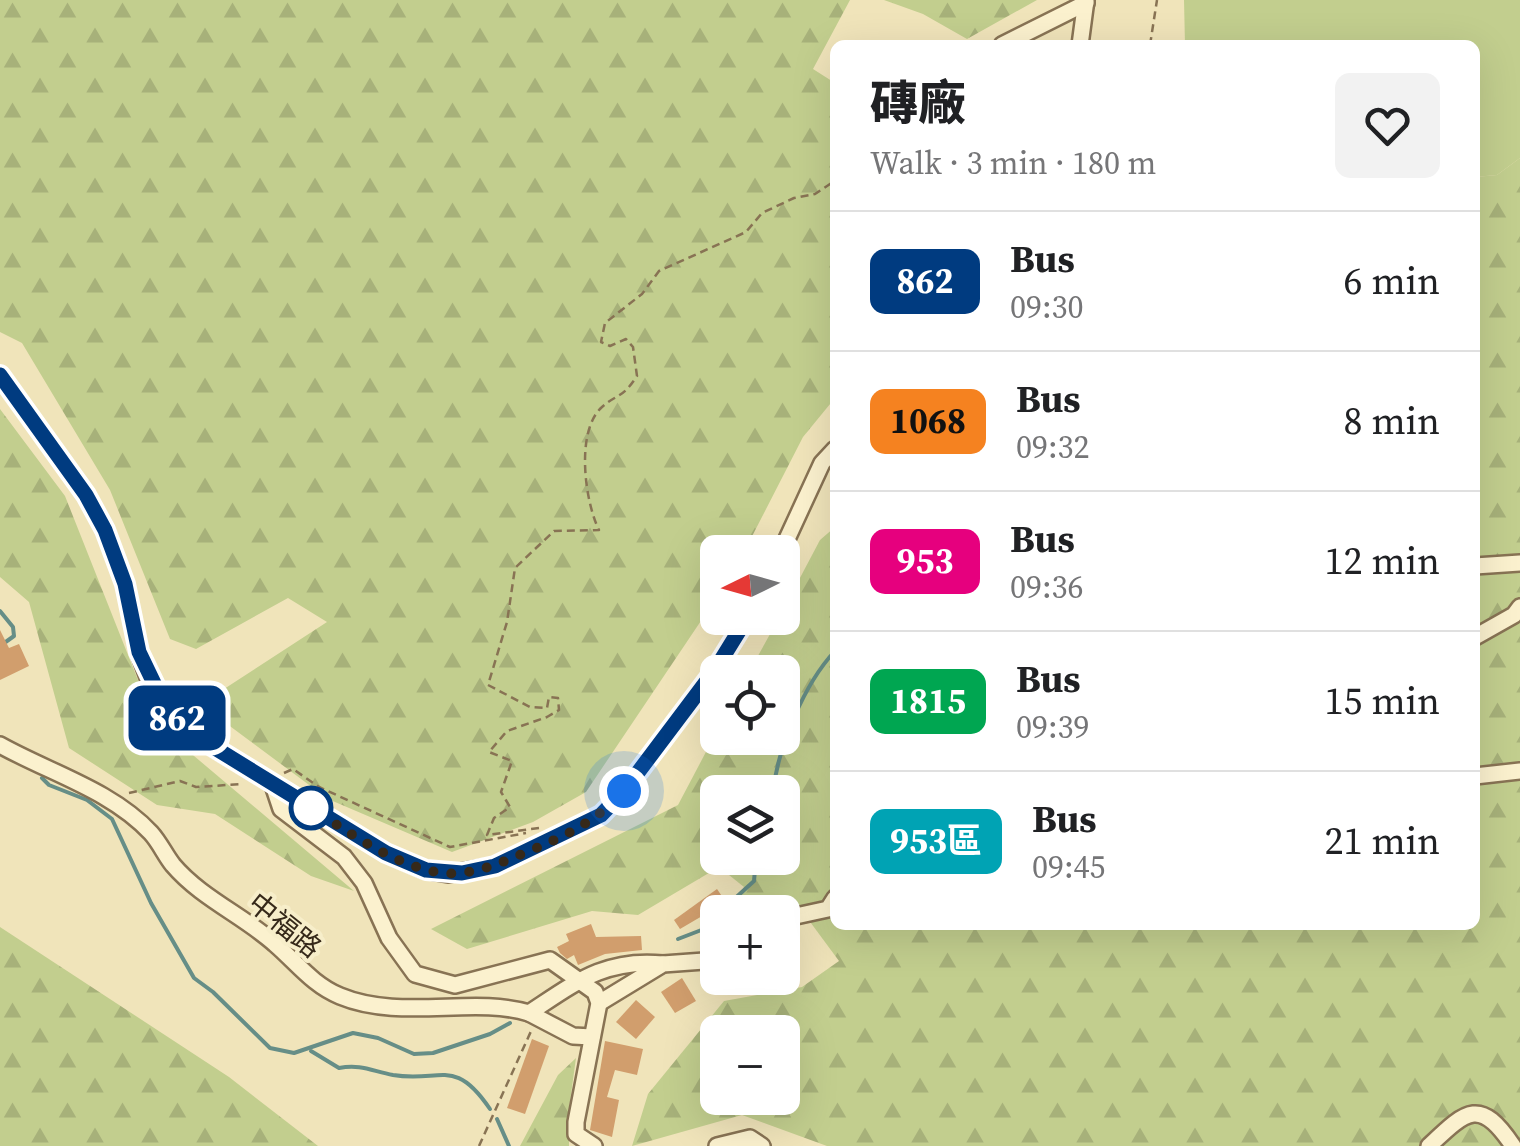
<!DOCTYPE html>
<html lang="en">
<head>
<meta charset="utf-8">
<style>
  body { margin:0; font-family:"Source Serif 4","Noto Sans TC",serif; background:#f2f2f2; color:#202124; height:100vh; display:flex; flex-direction:column; font-size:38px; white-space:nowrap }
  * { box-sizing:border-box; margin:0 }
  p { font-size:32px; color:#757577 }
  .icon { flex:none; width:55px; height:55px; fill:none; stroke:currentColor; stroke-width:2; stroke-linecap:round; stroke-linejoin:round }
  .map { position:relative; flex:1; overflow:hidden }
  .panel { position:absolute; left:830px; top:40px; width:650px; height:890px; display:flex; flex-direction:column; background:#fff; border-radius:15px; box-shadow:0 10px 40px #0002 }
  .panel>* { flex:none }
  .badge { padding:0 20px; border-radius:15px; font-size:35px; line-height:65px }
  .needle { width:65px; rotate:265deg }
  .fabs { position:absolute; left:700px; top:535px; display:grid; gap:20px }
  .fabs a { display:grid; place-items:center; width:100px; height:100px; border-radius:15px; background:#fff; box-shadow:0 10px 40px #0002; font-size:50px }
  .you { position:absolute; width:50px; height:50px; margin:-25px; border:8px solid #fff; border-radius:50%; background:#1a73e8; box-shadow:0 0 0 15px #1a73e833 }
  .map>.badge { position:absolute; translate:-50% -50%; box-shadow:0 0 0 5px #fff }
  .round { display:grid; place-items:center; flex:none; width:105px; height:105px; border-radius:15px; background:#f2f2f2 }
  .overview { display:flex; align-items:center; justify-content:space-between; height:170px; padding:0 40px }
  h1 { font-size:48px; font-weight:800; line-height:75px }
  ul { padding:0; list-style:none }
  li { display:flex; align-items:center; gap:30px; height:140px; padding:0 40px; border-top:2px solid #e0e0e0 }
  li div { flex:1 }
  li b { display:block; font-size:38px }
  li em { font-style:normal }
  li .badge { min-width:110px; font-weight:700; text-align:center }
  .map>svg:first-child { display:block }
</style>
</head>
<body>
<div class="map">
<svg width="1520" height="1146" viewBox="0 0 1520 1146">
  <defs>
    <pattern id="forest-firs" width="22" height="20" patternUnits="userSpaceOnUse" patternTransform="scale(2.5)"><rect width="22" height="20" fill="#c2ce8e"/><path d="M5 1l3.5 6h-7zM16 11l3.5 6h-7z" fill="#a7b17a"/></pattern>
  </defs>
  <rect width="100%" height="100%" fill="#f0e4ba"/>
  <path fill="#c2ce8e" d="M1184 0H1520V158L1497 175 1475 177V45H1185Z"/>
  <g fill="url(#forest-firs)" fill-rule="evenodd">
    <path d="M0 0H850L813 69 835 83V398L803 437 744 552H718L717 597 586 792 533 822 452 852 328 799 215 715 204 702 327 622 288 598 196 649 170 639 110 490 22 343 0 332Z"/>
    <path d="M884 0H1037L967 39 923 14Z"/>
    <path d="M1520 158V1146H827L742 1115 632 1146 648 1094 724 1001 802 987 839 961 805 915 730 912 744 887 719 867 638 915 592 911 467 949 431 929 678 805 717 731 718 738H782V672H749L779 618H782L783 610 820 540 835 527V925H1475V177L1497 175ZM718 792H782V858H718ZM718 1032H782V1098H718Z"/>
    <path d="M0 409 65 496 155 723 354 891 311 876 215 814 157 805 69 748 29 602 0 577Z"/>
    <path d="M0 927 229 1077 318 1146H0Z"/>
    <path d="M576 1058 569 1109V1146H520L558 1075Z"/>
  </g>
  <g fill="none" stroke-linecap="round" stroke-linejoin="round">
    <g stroke="#668e87" stroke-width="4">
      <path d="M0 611 13 627 14 636 0 646"/>
      <path d="M42 778 49 785 87 800 112 819 151 903 194 978 213 992 270 1048 294 1053 353 1033 378 1038 414 1054 433 1053 490 1034 510 1023"/>
      <path d="M773 792C778 747 804 684 835 651"/>
      <path d="M720 912 754 881 756 858"/>
      <path d="M678 939 704 929 718 915"/>
      <path d="M311 1051 339 1068C361 1064 372 1071 393 1075 441 1083 454 1056 490 1109"/>
      <path d="M497 1119 509 1146"/>
    </g>
  </g>
  <g fill="#d19e6d">
    <path d="M0 630 9 648 19 644 29 666 0 680Z"/>
    <path d="M717 889 726 902 680 929 674 920Z"/>
    <path d="M591 924 596 937 641 936 642 950 605 954 578 965 574 955 567 959 560 953 557 947 569 941 566 934Z"/>
    <path d="M682 978 696 1001 675 1013 661 992Z"/>
    <path d="M636 1000 655 1017 636 1039 616 1022Z"/>
    <path d="M532 1039 549 1046 525 1114 507 1108Z"/>
    <path d="M605 1041 643 1049 637 1075 615 1070 607 1097 619 1100 612 1137 590 1130Z"/>
  </g>
  <g fill="none" stroke-linecap="round" stroke-linejoin="round">
    <defs>
      <g id="minor">
        <path d="M1002 45 1086 3"/>
        <path d="M1080 45 1086 0"/>
        <path d="M0 376 86 495 105 530 125 584 139 653 149 680 163 703 201 740 386 853 425 870 448 874 495 866 601 815 624 791 715 670 747 618"/>
        <path d="M781 552 822 463 835 449"/>
        <path d="M1475 566 1520 563"/>
        <path d="M1475 637 1514 615 1520 607"/>
        <path d="M0 745C50 773 111 790 151 833 160 843 165 855 173 865 201 898 244 916 275 944 297 963 313 985 340 996 400 1021 474 996 529 1013 575 983 605 958 663 964"/>
        <path d="M1475 776 1520 771"/>
        <path d="M273 785 281 809 344 857 364 883 389 938 415 974 455 985 550 960 595 992 599 1003 576 1122V1134L594 1146"/>
        <path d="M782 919 828 909 835 898"/>
        <path d="M599 1003 663 964 718 960"/>
        <path d="M529 1013 573 1036 592 1037"/>
        <path d="M717 1146 750 1138 762 1146"/>
        <path d="M1429 1146C1466 1111 1480 1096 1513 1146"/>
      </g>
    </defs>
    <use href="#minor" stroke="#887354" stroke-width="20"/>
    <g stroke="#887354" stroke-width="2.5" stroke-dasharray="8 5" stroke-linecap="butt">
      <path d="M1150 45 1157 0"/>
      <path d="M284 773 293 769 319 787 450 847 526 833"/>
      <path d="M129 793 180 781 196 787 243 784"/>
      <path d="M539 828 487 835 494 818 510 807 501 792 512 761 489 752 507 731 547 717 559 710 558 698 549 697 547 708 530 707 488 685 507 622 515 568 554 531 599 530C585 502 575 431 602 407 618 393 622 399 637 376L633 347 626 339 610 346 601 342 605 323 642 294 659 271 746 232 762 213 794 198 815 194 833 182 835 174"/>
      <path d="M479 1146 532 1029"/>
    </g>
    <use href="#minor" stroke="#fbf1ce" stroke-width="15"/>
  </g>
  <g fill="none" stroke-linecap="round" stroke-linejoin="round">
    <defs>
      <path id="line" d="M0 375 86 495 105 530 125 584 139 652 163 702 202 740 386 853 426 870 462 873 495 866 601 815 624 791 715 670 747 618"/>
    </defs>
    <use href="#line" stroke="#fff" stroke-width="22"/>
    <use href="#line" stroke="#003b80" stroke-width="15"/>
    <path stroke="#36291a" stroke-width="10" stroke-dasharray="0 18" d="M311 808 301 802C344 828 409 879 461 873 487 870 510 859 534 849 571 833 596 821 624 791"/>
  </g>
  <circle fill="#fff" stroke="#003b80" stroke-width="5" cx="311" cy="808" r="20"/>
  <g text-anchor="middle" stroke-width="8" stroke-linejoin="round" paint-order="stroke">
    <g font-size="28" fill="#36291a" stroke="#f7eeca">
      <text transform="translate(285 925) rotate(39)" y="10">中福路</text>
    </g>
  </g>
</svg>
<div class="fabs">
<a><svg class="needle" viewBox="-14 -14 28 28"><path d="M0-13l5 13h-10z" fill="#e53935"/><path d="M0 13l5-13h-10z" fill="#757577"/></svg></a>
<a><svg class="icon" aria-label="locate" viewBox="0 0 24 24"><circle cx="12" cy="12" r="6"/><path d="M12 2v4M12 18v4M2 12h4M18 12h4"/></svg></a>
<a><svg class="icon" aria-label="layers" viewBox="0 0 24 24"><path d="M12 4l9 5-9 5-9-5zM3 14l9 5 9-5"/></svg></a>
<a>+</a>
<a>−</a>
</div>
<div class="you" style="left:624px;top:791px"></div>
<b class="badge" style="left:177px;top:718px;background:#003b80;color:#fff">862</b>
<section class="panel">
<div class="overview"><div><h1>磚廠</h1><p>Walk · 3 min · 180 m</p></div><a class="round"><svg class="icon" aria-label="heart" viewBox="0 0 24 24"><path d="M12 20l-8-8c-3-5 5-10 8-4 3-6 11-1 8 4z"/></svg></a></div>
<ul>
<li><span class="badge" style="background:#003b80;color:#fff">862</span><div><b>Bus</b><p>09:30</p></div><em>6 min</em></li>
<li><span class="badge" style="background:#f58220;color:#111">1068</span><div><b>Bus</b><p>09:32</p></div><em>8 min</em></li>
<li><span class="badge" style="background:#e6007e;color:#fff">953</span><div><b>Bus</b><p>09:36</p></div><em>12 min</em></li>
<li><span class="badge" style="background:#00a651;color:#fff">1815</span><div><b>Bus</b><p>09:39</p></div><em>15 min</em></li>
<li><span class="badge" style="background:#00a3b4;color:#fff">953區</span><div><b>Bus</b><p>09:45</p></div><em>21 min</em></li>
</ul>
</section>
</div>
</body>
</html>
